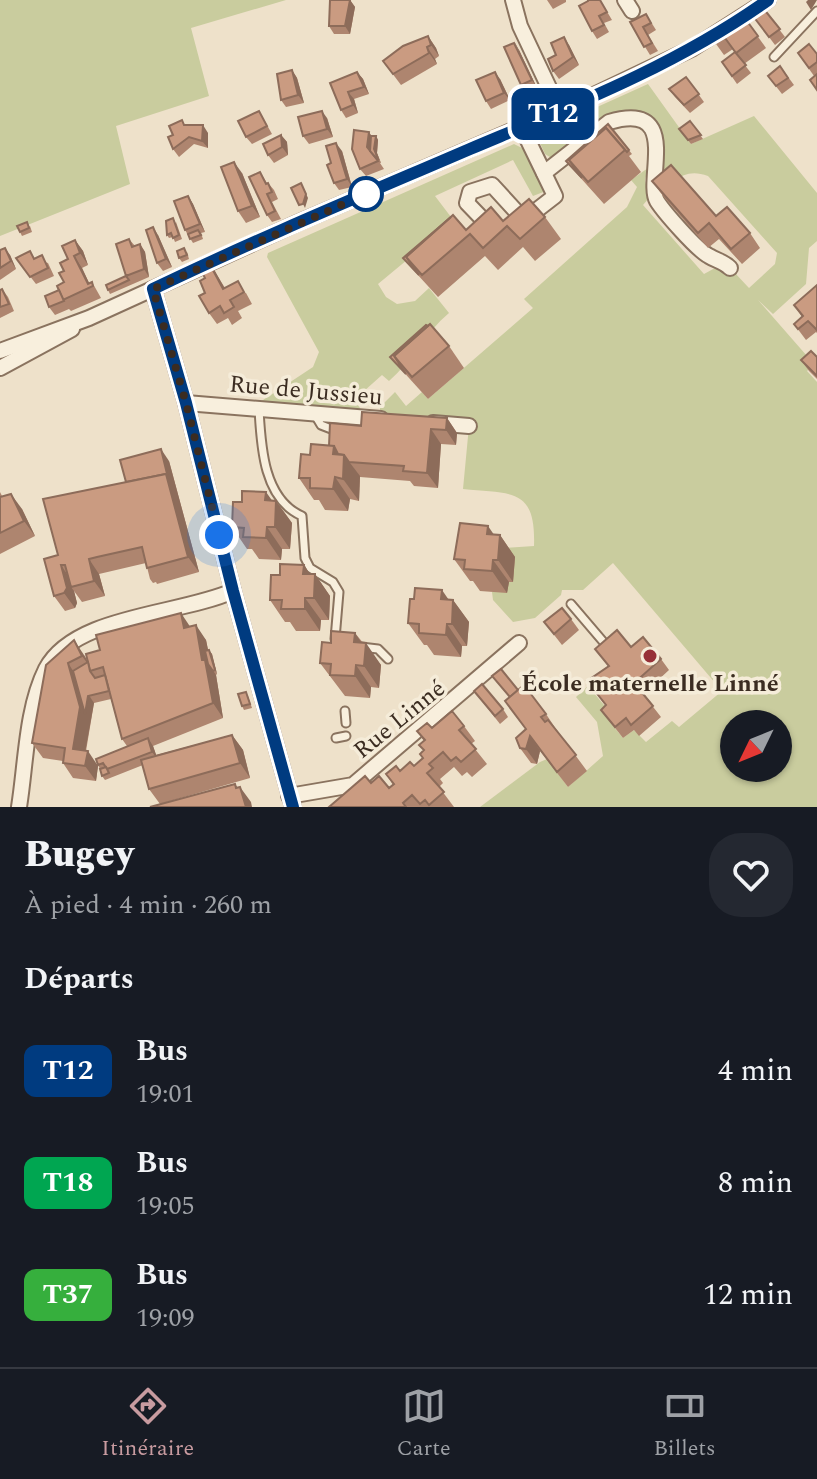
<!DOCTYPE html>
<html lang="fr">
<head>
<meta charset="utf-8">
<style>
  body { margin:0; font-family:Spectral,serif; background:#242831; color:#f1f3f6; height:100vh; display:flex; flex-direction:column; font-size:30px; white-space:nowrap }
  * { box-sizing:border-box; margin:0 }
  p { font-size:26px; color:#9ea1a6 }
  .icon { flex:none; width:44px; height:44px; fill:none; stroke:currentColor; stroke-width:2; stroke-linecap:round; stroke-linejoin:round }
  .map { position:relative; height:807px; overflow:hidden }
  .drawer { display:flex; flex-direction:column; background:#171b24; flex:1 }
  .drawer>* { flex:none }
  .badge { padding:0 16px; border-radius:12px; font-size:28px; line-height:52px }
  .needle { width:52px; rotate:227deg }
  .buttons { position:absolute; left:720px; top:710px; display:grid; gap:16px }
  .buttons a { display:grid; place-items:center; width:72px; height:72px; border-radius:50%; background:#171b24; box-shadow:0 2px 6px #0004; font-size:40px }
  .you { position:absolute; width:40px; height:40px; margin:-20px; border:6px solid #fff; border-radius:50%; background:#1a73e8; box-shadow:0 0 0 12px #1a73e833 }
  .map>.badge { position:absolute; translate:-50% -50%; box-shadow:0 0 0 4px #fff }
  h2 { padding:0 24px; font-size:30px; line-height:72px }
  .round { display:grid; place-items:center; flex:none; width:84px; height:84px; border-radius:32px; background:#242831 }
  .overview { display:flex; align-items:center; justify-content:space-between; height:136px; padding:0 24px }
  h1 { font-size:38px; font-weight:800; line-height:60px }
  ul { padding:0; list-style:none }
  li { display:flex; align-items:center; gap:24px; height:112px; padding:0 24px }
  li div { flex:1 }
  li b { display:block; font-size:30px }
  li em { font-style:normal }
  li .badge { min-width:88px; font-weight:700; text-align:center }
  .tabs { display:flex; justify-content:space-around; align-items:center; height:112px; border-top:2px solid #363941; background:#171b24; font-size:22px; color:#9ea1a6 }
  .tabs a { display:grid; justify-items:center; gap:4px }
  .tabs .active { color:#c89ba0 }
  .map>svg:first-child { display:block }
</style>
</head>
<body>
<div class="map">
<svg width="817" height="807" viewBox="0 0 817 807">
  <rect width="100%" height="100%" fill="#eee1ca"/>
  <g fill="#c9cc9e" fill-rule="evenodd">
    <path d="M0 0H286L191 28 209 96 116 126 130 184 0 236Z"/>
    <path d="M648 84 691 144 754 116 817 193V241L809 248 806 284 773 314 758 300 814 364 807 371 817 382V807H480L540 762 547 759 568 787 603 756 597 722 576 697 588 686 614 717 610 722 623 738 634 730 646 742 672 721 679 727 722 691 613 563 583 590H562L561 595 535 618 513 622 493 600 492 592H507L503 548 534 546C536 487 511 494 463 489L469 426 380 419V407L395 392 406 406 422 392 428 399 533 308 524 299 627 207 637 187 631 180 648 168 645 180 649 198 643 205 704 274 715 268 734 272 749 288 775 264 777 253 708 176C683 167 674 182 656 199L654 135 629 118 553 159 545 154 539 141 544 131ZM734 724H778V768H734Z"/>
    <path d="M514 144 528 151 546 191 533 196 513 160 435 196 454 221 378 284 386 297 397 304 415 301 429 288 449 313C425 333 412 361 389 381L382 375 354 400 360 408 358 417 251 408 313 367 319 352 267 257 268 253Z"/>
  </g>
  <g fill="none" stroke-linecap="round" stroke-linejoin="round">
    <defs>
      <g id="lane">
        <path d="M774 57 817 11"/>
        <path d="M259 409C261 445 263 499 302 516L305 558 310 568 333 582 339 592 335 639"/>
        <path d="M315 415 321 425 339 432"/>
        <path d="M571 604 606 645"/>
        <path d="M361 647 378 649 388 659"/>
        <path d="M345 711 346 723"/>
        <path d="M336 738 346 736"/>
      </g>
      <g id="street">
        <path d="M513 0 520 26 560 111"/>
        <path d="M625 0 632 11"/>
        <path d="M544 173 609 122C682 100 645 179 657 201 664 212 697 250 709 256 717 261 723 261 730 268"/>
        <path d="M493 230 467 203 470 192 492 185 524 220 555 196 522 128"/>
        <path d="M153 289 186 403 233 591 293 807"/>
        <path d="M0 351 89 318 295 224 588 98 693 48 768 0"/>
        <path d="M0 368 72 329"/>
        <path d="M186 403 381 419"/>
        <path d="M433 423 469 426"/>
        <path d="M289 796 353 785 519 643"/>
        <path d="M19 807C26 764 26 709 46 669 74 615 180 615 233 591"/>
      </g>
    </defs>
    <use href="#lane" stroke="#8a735f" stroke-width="11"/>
    <use href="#street" stroke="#8a735f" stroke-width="18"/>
    <use href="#lane" stroke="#f8efdd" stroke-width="7"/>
    <use href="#street" stroke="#f8efdd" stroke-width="14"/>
  </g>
  <g fill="#ae856f">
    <path d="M350 0 355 7 350 34H334L329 26Z"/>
    <path d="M547 0H566V2L553 9Z"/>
    <path d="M600 0 612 20 604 23 609 32 597 39 592 31Z"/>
    <path d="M763 8 785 37 775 45 753 16Z"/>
    <path d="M646 14 656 30 648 35 658 51 650 55 630 22Z"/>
    <path d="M744 17 766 48 744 64 751 73 737 84 722 62 735 52 733 49 724 55 711 37Z"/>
    <path d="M428 36 436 48 439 56 435 59 437 64 401 85 383 61Z"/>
    <path d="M569 45 579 65 559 79 553 71 556 55Z"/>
    <path d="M519 50 537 88 527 93 521 85Z"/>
    <path d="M798 53 817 54V74L814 76Z"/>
    <path d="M780 66 794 85 782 94 768 76Z"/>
    <path d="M292 70 297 78 304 103 286 107 281 100Z"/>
    <path d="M357 72 363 79 369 94 354 99 358 113 346 118 341 110Z"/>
    <path d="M686 77 704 102 690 113 675 97 669 89Z"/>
    <path d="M500 79 510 100 491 109 486 101Z"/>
    <path d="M259 111 272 134 252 144 246 137Z"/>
    <path d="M327 118 333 137 309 144 303 136Z"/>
    <path d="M182 120 185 125 208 133V148L194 144 179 157 173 149V135Z"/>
    <path d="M690 121 703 139 691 144 679 129Z"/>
    <path d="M608 124 632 154 629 156 641 172 604 204 569 165Z"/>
    <path d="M369 132 371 136H376L378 140 377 153 381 163H380L384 169 366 176 360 169Z"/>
    <path d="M281 135 287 142 288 155 274 163 268 155Z"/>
    <path d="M342 151 352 187 339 190 334 183Z"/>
    <path d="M260 172 267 183H268L274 190 278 199 272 202 281 219 272 222 267 215Z"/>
    <path d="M242 173 260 217 246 223 238 211Z"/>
    <path d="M652 181 716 216 750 233 760 248 742 264 719 239 708 248 663 196Z"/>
    <path d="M188 196 193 204 205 232 201 233 203 239 193 243 185 230Z"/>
    <path d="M545 217 561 239 535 261 523 247 498 270 485 256 438 297 406 262 466 230 503 221Z"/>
    <path d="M176 222 182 239 175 242 173 237 169 238 167 235Z"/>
    <path d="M30 226 32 232 22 236 20 232Z"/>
    <path d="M158 235 172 267 163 271 157 263Z"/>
    <path d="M129 239 135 246 140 244 145 252 149 277 110 294 108 290 126 276Z"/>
    <path d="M75 240 83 251 88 265 82 268 89 283 92 282 101 298 71 311 69 309 55 315 49 307 64 282V271Z"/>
    <path d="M0 250 10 255 16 269 0 280Z"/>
    <path d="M30 251 35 259 48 263 54 276 36 284 16 258Z"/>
    <path d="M187 252 189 259 182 262 179 258Z"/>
    <path d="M207 259 225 288 246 293 252 304 238 311 242 318 232 325 228 318 217 324 209 313 205 293Z"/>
    <path d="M817 285V333L816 332 806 340 794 324 802 317 794 305Z"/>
    <path d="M2 289 8 297 14 311 0 318V290Z"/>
    <path d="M449 346 464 368 428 399 390 357Z"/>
    <path d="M817 357V379L809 371 801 360Z"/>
    <path d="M447 418 457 433 456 445 441 444 438 488 414 486 410 481 360 477 359 501 350 499 348 511 325 510 319 500H314L299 478 310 455 329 446Z"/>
    <path d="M169 461 199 572 157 584 156 582 153 583 150 579 146 563 99 574 105 596 82 602 74 591 77 603 75 608 65 611 54 596 58 555 126 482Z"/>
    <path d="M0 492 2 496 22 509 35 536 0 554Z"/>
    <path d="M272 501H276L292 523 290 549H282L281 560 259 559 252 549H247L232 527Z"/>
    <path d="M494 535H500L515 557 513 582H509L507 593 480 591 473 581H470L454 559Z"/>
    <path d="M310 574H315L330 596 329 620H321L320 631H296L290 622H285L270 600Z"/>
    <path d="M449 600H453L469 622 467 646H462L461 657 434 655 427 645H424L408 623Z"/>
    <path d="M571 619 579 630 562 645 544 622Z"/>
    <path d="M190 627 206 640 208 650 212 654 217 674 216 675 223 718 153 746 156 755 232 735 243 750 250 778 160 804 149 789 143 765 105 780 102 776 100 769 98 765 127 746 122 739 111 699 94 703 86 751 98 766 96 781 73 778 63 763V761L43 758 32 743 46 665 84 655 88 662Z"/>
    <path d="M355 633 381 665 379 688 371 687 370 698 345 696 320 663 331 643Z"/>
    <path d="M631 647 661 659 669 670 643 694 661 717 639 736 634 730 623 738 601 710 606 706 587 681 608 666 595 649Z"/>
    <path d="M492 676 518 690 546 714 556 729 587 771 568 787 540 751 537 764 531 763 520 748 526 730 505 701 509 697Z"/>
    <path d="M474 691 503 709 508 717 500 724Z"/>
    <path d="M248 696 252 708 244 710 242 706Z"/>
    <path d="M464 726 475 741 471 744 487 764 472 777 467 772 462 776 454 767 440 779 443 783 439 787 454 807H329L371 783 389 788 393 785 386 774 414 766 423 758 424 741 417 731 432 728Z"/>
  </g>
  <g fill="#8d6c5a">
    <path d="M350 0 355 7 350 34 345 26Z"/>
    <path d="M808 0H817L811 10 806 2Z"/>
    <path d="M428 36 436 48 439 56 431 45Z"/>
    <path d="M564 37 569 45 579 65 573 57Z"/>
    <path d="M514 41 519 50 537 88 532 80Z"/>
    <path d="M427 47 435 59 437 64 429 53Z"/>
    <path d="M292 70 297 78 304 103 298 95Z"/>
    <path d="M357 72 363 79 369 94 364 87Z"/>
    <path d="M495 72 500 79 510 100 504 93Z"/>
    <path d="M348 92 354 99 358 113 353 105Z"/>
    <path d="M322 111 327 118 333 137 327 129Z"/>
    <path d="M203 125 208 133V148L202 141Z"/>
    <path d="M369 132 374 140 373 155 367 147Z"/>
    <path d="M281 135 287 142 288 155 282 147Z"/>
    <path d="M376 136 378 140 377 153 381 163 374 149Z"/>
    <path d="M336 143 342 151 352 187 347 179Z"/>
    <path d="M234 162 242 173 260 217 252 206Z"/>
    <path d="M301 183 308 198 305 208 303 204Z"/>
    <path d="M188 196 193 204 205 232 200 224Z"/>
    <path d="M153 227 158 235 172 267 166 259Z"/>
    <path d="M75 240 83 251 88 265 80 253Z"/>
    <path d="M140 244 145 252 149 277 144 269Z"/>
    <path d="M5 248 10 255 16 269 11 261Z"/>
    <path d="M74 256 82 268 91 287 88 284Z"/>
    <path d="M207 259 215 271 231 300 223 289Z"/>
    <path d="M447 418 457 433 456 445 446 430Z"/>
    <path d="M431 429 441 444 438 488 427 473Z"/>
    <path d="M334 446 344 455 360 476 359 501 343 479 333 454Z"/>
    <path d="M161 449 169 461 199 572 188 557 166 474Z"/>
    <path d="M335 477 350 499 348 511 333 489Z"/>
    <path d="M266 492 276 506V501L292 523 290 549 275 527 265 500Z"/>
    <path d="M11 494 22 509 35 536 24 521Z"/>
    <path d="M488 526 499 542 500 535 515 557 513 582 498 560 487 534Z"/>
    <path d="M267 527 282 549 281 560 266 538Z"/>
    <path d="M89 559 99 574 105 596 94 581Z"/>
    <path d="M493 560 509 582 507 593 492 571Z"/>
    <path d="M61 565 71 580V587L74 591 77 603 75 608 64 593Z"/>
    <path d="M304 565 315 581V574L330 596 329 620 314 598 303 574Z"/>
    <path d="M442 590 453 606V600L469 622 467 646 452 624 441 599Z"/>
    <path d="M305 598 321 620 320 631 305 609Z"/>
    <path d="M181 613 191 628H184Z"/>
    <path d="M447 624 462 646 461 657 446 635Z"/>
    <path d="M196 625 206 640 212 669 216 675 223 718 213 703 202 660Z"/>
    <path d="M355 633 365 648 366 643 381 665 379 688 364 666 354 642Z"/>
    <path d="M74 640 84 655 93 671 82 656Z"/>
    <path d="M209 650 212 654 217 674 215 670Z"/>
    <path d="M68 663 94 703 83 764 73 749Z"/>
    <path d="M356 665 371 687 370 698 355 676Z"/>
    <path d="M232 735 243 750 250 778 240 763Z"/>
    <path d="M530 736 540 751 537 764 526 749Z"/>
    <path d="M148 738 153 746 158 760 152 752Z"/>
    <path d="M88 751 98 766 96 781 85 766Z"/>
    <path d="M235 784 242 794 240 787 251 802 252 807H246Z"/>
  </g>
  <g fill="#ca9b81" stroke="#8d6c5a" stroke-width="2">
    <path d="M330 0H350L345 26H329Z"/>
    <path d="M588 0H600L607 12 599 16 604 25 592 31 579 6 588 1Z"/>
    <path d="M763 8 780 29 769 37 753 16Z"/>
    <path d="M646 14 651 23 643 27 652 43 644 47 630 22Z"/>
    <path d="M744 17 758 36 736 53 725 38 716 43 711 37Z"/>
    <path d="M428 36 431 45 427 47 429 53 393 74 383 61 403 46Z"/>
    <path d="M564 37 573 57 553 71 548 59 556 55 551 43Z"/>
    <path d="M514 43 532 80 521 85 504 47Z"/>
    <path d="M809 44 817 54V62L809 68 798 53Z"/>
    <path d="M735 52 746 65 732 76 722 62Z"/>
    <path d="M780 66 788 78 776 86 768 76Z"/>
    <path d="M292 70 298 95 281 100 277 74Z"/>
    <path d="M357 72 364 87 348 92 353 105 341 110 330 83Z"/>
    <path d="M495 72 504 93 486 101 476 80Z"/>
    <path d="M817 74V90L810 80Z"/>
    <path d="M686 77 699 94 684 105 669 89Z"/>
    <path d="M259 111 267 126 246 137 238 121Z"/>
    <path d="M322 111 327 129 303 136 298 117Z"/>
    <path d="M182 120 184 125H203L202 141 189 137 173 149 168 137 173 135 169 126Z"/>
    <path d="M690 121 701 135 688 140 679 129Z"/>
    <path d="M608 124 629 150 627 152 606 128 569 160 582 178 566 161Z"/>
    <path d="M606 128 625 150 588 182 569 160Z"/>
    <path d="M354 130 369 132 367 147 378 161 360 169 352 149Z"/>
    <path d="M281 135 282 147 268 155 263 144Z"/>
    <path d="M371 136H376L374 149 378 159H377L370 151Z"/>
    <path d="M336 143 347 179 334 183 327 165 331 163 326 146Z"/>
    <path d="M234 162 252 206 238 211 221 167Z"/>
    <path d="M671 165 716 216 727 207 750 233 731 249 709 223 698 233 652 181Z"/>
    <path d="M260 172 266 184 268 183 272 192 267 194 275 211 267 215 249 177Z"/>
    <path d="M301 183 306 194 303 204 299 205 291 188Z"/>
    <path d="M188 196 200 224 185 230 174 201Z"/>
    <path d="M529 199 545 217 520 239 507 226 483 248 470 234 422 275 406 257 453 215 466 230 491 207 503 221Z"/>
    <path d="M451 217 406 257 419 275 403 258Z"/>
    <path d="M173 218 179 235 173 238 171 233 167 235 166 221Z"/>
    <path d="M27 222 29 228 20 232 17 226Z"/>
    <path d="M153 227 166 259 157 263 146 230Z"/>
    <path d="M198 230 201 235 190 239 188 234Z"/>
    <path d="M129 239 132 247 140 244 144 269 126 276 116 244Z"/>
    <path d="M75 240 80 253 74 256 88 284 92 282 93 286 63 300 57 286 64 282 59 273 64 271 60 263 68 259 62 246Z"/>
    <path d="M5 248 11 261 0 268V250Z"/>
    <path d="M184 248 187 255 179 258 177 251Z"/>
    <path d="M30 251 34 259 42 255 48 268 30 277 16 258Z"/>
    <path d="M207 259 223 289 238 281 244 292 230 300 234 307 224 313 220 306 209 313 199 296 205 293 200 281 205 278 198 264Z"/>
    <path d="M128 275 126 276 129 280 108 290 106 285Z"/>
    <path d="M817 285V330L808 321 798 329 794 324 803 316 794 305Z"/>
    <path d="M2 289 9 304 0 307V290Z"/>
    <path d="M59 290 64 301 49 307 45 296Z"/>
    <path d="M430 324 449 346 412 377 394 356Z"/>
    <path d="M426 325 428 326 394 356 406 374 390 357Z"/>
    <path d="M811 351 817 357V376L801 360Z"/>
    <path d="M362 412 447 418 446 430 431 429 427 473 403 471 404 466 349 462 344 455 338 454 334 446H329L330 423 361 426Z"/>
    <path d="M311 444 334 446 333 454 344 455 343 479 335 477 333 489 310 488V478H299L301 454 310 455Z"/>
    <path d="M161 449 168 478 166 474 126 482 120 460Z"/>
    <path d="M166 474 188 557 147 568 142 547 97 557 89 559 94 581 71 587 65 565H61L67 588 64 593 54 596 44 559 58 555 43 499Z"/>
    <path d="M242 491 266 492 265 500 276 501 275 527H267L266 538 243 537 244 528 232 527 233 502H242Z"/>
    <path d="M11 494 24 521 0 533V497Z"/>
    <path d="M460 523 488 526 487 534 500 535 498 560H493L492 571 464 569 465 560 454 559Z"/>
    <path d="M280 564 304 565 303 574H315L314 598H305V609H281L282 600H270L271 575H280Z"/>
    <path d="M415 588 442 590 441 599 453 600 452 624H447L446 635 419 633V624L408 623 410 599H414Z"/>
    <path d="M562 608 571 619 554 634 544 622Z"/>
    <path d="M181 613 184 628 196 625 202 660H205L213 703 122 739 103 667 90 671 86 654 100 650 96 635Z"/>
    <path d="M617 630 631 647 643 637 661 659 634 683 653 706 631 725 626 718 615 727 601 710 606 705 587 681 609 666 595 649Z"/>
    <path d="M331 631 355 633 354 642 366 643 364 666 356 665 355 676 330 675 331 664 320 663 322 642 331 643Z"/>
    <path d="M74 640 82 656 68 663 80 707 73 749 88 751 85 766 63 763 65 748 32 743 46 665Z"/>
    <path d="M209 650 215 670 213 671 208 664 205 651Z"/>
    <path d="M88 662 90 671 95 678 105 675 109 691 88 696 85 714 73 671Z"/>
    <path d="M501 669 518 690 510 697 492 676Z"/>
    <path d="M482 684 503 709 495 716 474 691Z"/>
    <path d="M524 685 546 714 541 717 545 722 548 720 576 755 557 772 530 736 526 749 520 748 516 738 526 729 505 701Z"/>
    <path d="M246 692 250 704 242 706 238 694Z"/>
    <path d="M452 711 464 726 459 730 476 749 461 762 456 757 451 761 443 752 429 764 433 768 427 773 444 792 429 805 425 800 420 804 412 795 403 803 406 807H329L365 776 371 783 379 776 389 788 394 784 386 774 396 766 400 771 410 762 414 766 423 758 420 754 424 750 419 745 425 740 417 731 427 723 432 728Z"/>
    <path d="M232 735 240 763 149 789 141 760Z"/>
    <path d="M148 738 152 752 107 769 103 763 98 765 96 759Z"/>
    <path d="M106 767 109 773 102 776 100 769Z"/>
    <path d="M235 784 236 788 240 787 246 807H150Z"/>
  </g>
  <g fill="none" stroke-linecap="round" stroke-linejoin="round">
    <defs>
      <path id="line" d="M293 807 233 591 186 403 153 289C257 239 363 195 470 149 572 106 677 65 768 0"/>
    </defs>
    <use href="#line" stroke="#fff" stroke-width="18"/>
    <use href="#line" stroke="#003b80" stroke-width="12"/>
    <path stroke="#3b2c21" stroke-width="8" stroke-dasharray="0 14.4" d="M219 535 186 403 153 289 366 194"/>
  </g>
  <circle fill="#fff" stroke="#003b80" stroke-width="4" cx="366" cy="194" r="16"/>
  <circle fill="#973037" stroke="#f5ecd9" stroke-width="3" cx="650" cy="656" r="8"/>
  <g text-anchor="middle" stroke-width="7" stroke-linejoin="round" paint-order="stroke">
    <g font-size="24" fill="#3b2c21" stroke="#f5ecd9">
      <text transform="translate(306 390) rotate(5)" y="8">Rue de Jussieu</text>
      <text transform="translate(399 719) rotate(-39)" y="8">Rue Linné</text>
    </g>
    <g font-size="24" font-weight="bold" fill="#3b2c21" stroke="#f5ecd9">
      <text x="650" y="691">École maternelle Linné</text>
    </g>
  </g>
</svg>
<div class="buttons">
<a><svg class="needle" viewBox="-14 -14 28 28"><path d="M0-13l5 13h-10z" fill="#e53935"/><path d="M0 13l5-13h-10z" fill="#9ea1a6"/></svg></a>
</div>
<div class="you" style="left:219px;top:535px"></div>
<b class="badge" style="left:553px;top:114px;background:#003b80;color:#fff">T12</b>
</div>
<section class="drawer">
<div class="overview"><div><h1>Bugey</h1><p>À pied · 4 min · 260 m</p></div><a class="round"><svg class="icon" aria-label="heart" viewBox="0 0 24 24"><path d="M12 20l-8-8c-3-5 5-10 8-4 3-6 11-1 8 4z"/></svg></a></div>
<h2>Départs</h2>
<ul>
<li><span class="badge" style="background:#003b80;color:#fff">T12</span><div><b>Bus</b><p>19:01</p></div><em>4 min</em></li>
<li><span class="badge" style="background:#00a651;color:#fff">T18</span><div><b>Bus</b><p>19:05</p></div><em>8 min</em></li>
<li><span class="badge" style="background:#36af3d;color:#fff">T37</span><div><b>Bus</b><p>19:09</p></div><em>12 min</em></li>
</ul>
</section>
<nav class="tabs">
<a class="active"><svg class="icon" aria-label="directions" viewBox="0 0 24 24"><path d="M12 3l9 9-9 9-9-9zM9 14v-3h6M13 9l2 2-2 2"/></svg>Itinéraire</a>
<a><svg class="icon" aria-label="map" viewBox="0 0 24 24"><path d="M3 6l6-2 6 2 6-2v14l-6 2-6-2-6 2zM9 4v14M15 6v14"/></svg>Carte</a>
<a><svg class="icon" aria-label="tickets" viewBox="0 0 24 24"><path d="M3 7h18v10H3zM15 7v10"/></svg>Billets</a>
</nav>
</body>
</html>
